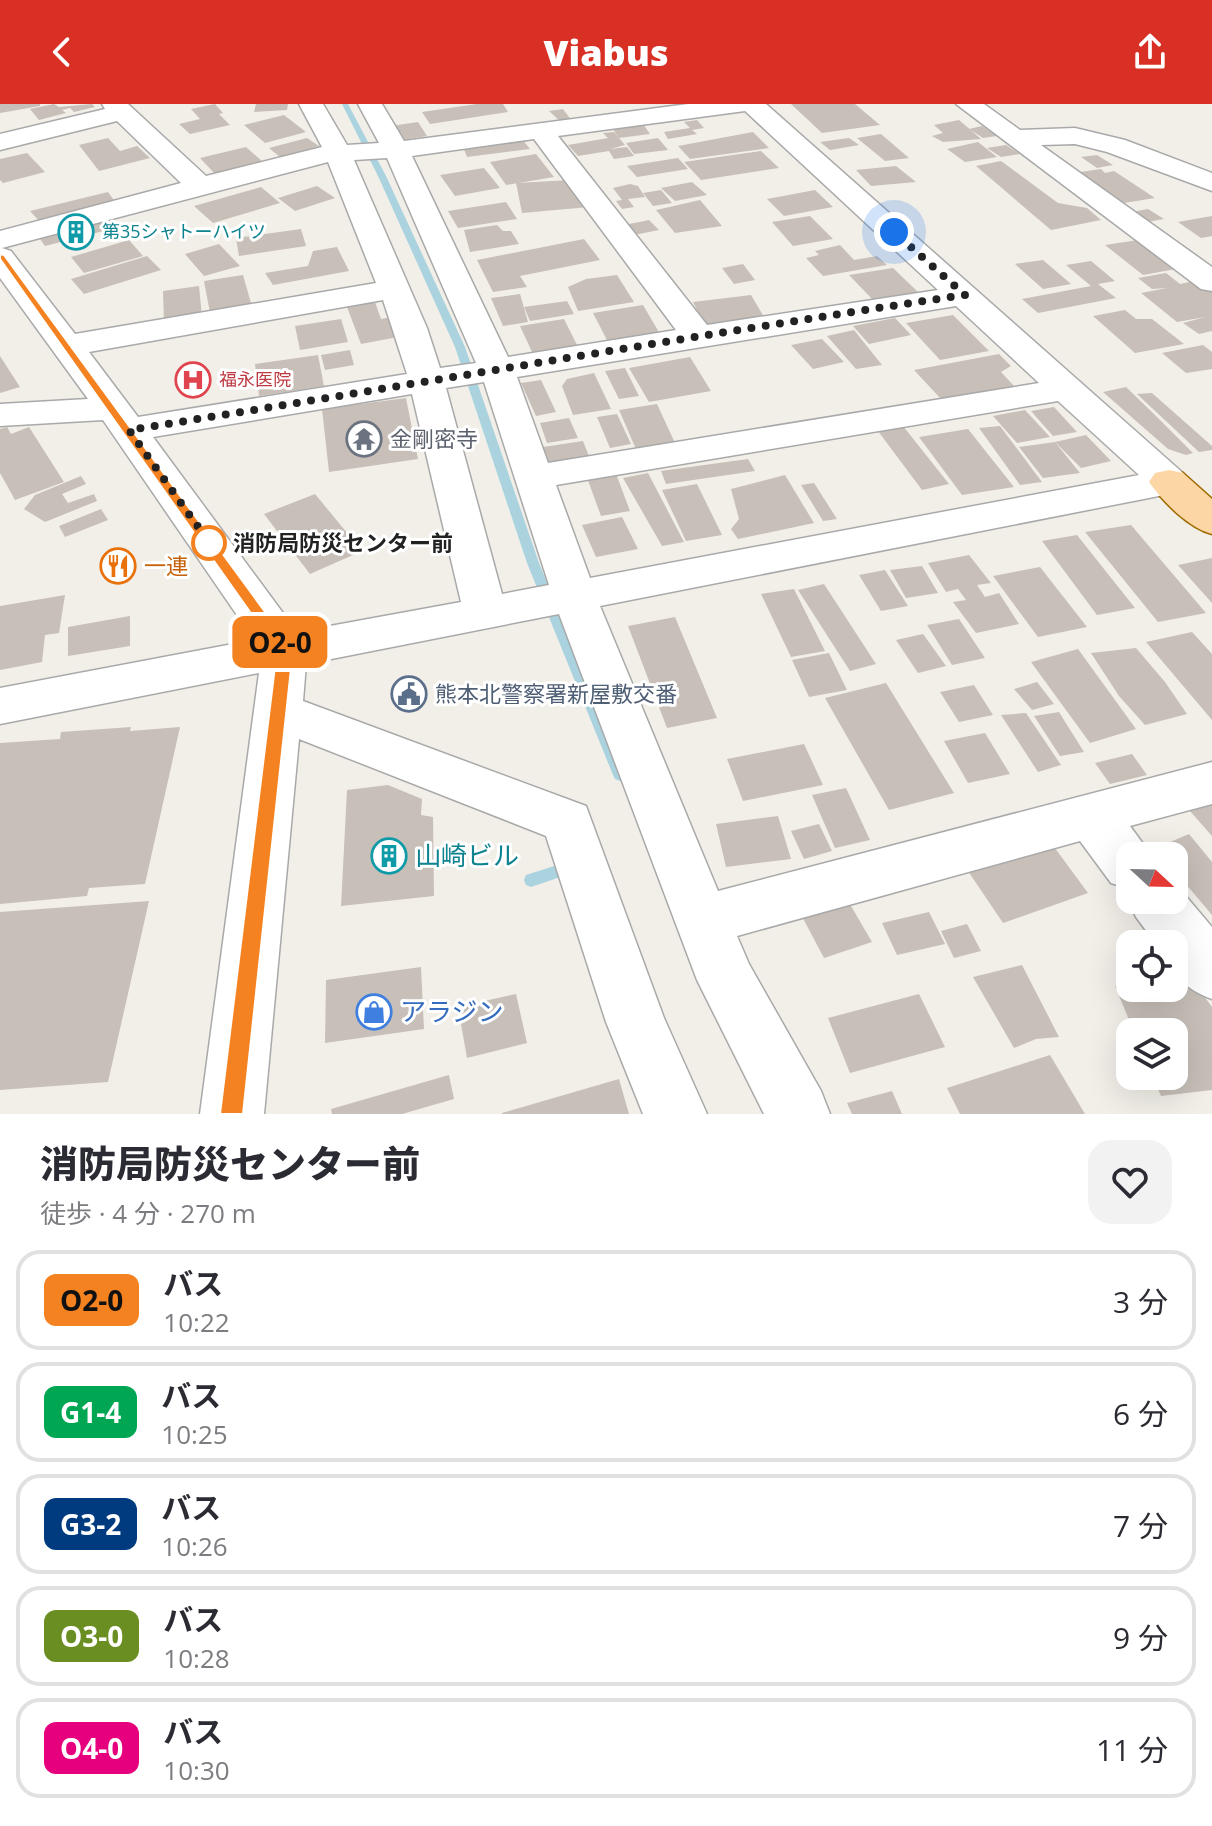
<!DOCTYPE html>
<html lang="ja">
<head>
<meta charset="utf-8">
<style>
  body { margin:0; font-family:"Open Sans","Noto Sans JP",sans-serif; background:#f2f2f3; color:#2b2b33; height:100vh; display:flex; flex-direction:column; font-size:30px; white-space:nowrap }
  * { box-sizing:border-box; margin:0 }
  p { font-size:26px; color:#7c7c81 }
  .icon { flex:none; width:44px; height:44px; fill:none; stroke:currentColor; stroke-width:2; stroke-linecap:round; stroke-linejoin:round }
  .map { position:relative; height:1010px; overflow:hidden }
  .details { display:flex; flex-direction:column; background:#fff; flex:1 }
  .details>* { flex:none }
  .badge { padding:0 16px; border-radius:12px; font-size:28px; line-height:52px }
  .needle { width:52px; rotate:112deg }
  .controls { position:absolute; left:1116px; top:738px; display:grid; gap:16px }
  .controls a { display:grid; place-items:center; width:72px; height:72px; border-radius:16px; background:#fff; box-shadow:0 8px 32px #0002; font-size:40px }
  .you { position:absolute; width:40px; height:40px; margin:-20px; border:6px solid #fff; border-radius:50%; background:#1a73e8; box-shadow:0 0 0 12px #1a73e833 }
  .map>.badge { position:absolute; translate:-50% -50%; box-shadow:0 0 0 4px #fff }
  .round { display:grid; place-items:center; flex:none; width:84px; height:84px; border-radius:24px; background:#f2f2f3 }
  .overview { display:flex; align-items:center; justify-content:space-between; height:136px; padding:0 40px }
  h1 { font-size:38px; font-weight:800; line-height:60px }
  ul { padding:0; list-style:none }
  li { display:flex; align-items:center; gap:24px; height:100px; margin:0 16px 12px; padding:0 24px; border:4px solid #e1e1e2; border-radius:24px }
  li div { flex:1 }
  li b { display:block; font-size:30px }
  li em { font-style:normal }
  li .badge { min-width:88px; font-weight:700; text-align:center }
  header { display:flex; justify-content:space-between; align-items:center; height:104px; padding:0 40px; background:#d93025; color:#fff; font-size:36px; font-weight:800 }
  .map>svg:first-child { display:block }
</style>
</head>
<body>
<header><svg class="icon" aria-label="back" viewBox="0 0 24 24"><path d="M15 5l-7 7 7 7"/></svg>Viabus<svg class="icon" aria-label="share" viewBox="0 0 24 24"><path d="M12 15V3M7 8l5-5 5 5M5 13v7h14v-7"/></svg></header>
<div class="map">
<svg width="1212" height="1010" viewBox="0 0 1212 1010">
  <rect width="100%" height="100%" fill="#f2efe9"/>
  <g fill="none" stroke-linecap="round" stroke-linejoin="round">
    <g fill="#aad3df" fill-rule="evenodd">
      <path d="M342 0H348L386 72 465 243 539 459 627 671 625 675 620 677 615 675 613 671 527 459 455 243 378 72Z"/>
      <path d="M573 756 578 757 580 762 578 767 531 783 526 781 524 776 526 771Z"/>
    </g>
  </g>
  <g fill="#c7bfb8">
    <path d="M0 0H40V2L0 9Z"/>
    <path d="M54 0 59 3 92 0 95 3 74 8 70 4 62 6 66 9 39 16 30 5Z"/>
    <path d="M215 0 223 9 219 10 230 21 190 30 179 20 200 15 191 5Z"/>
    <path d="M256 0H288L287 6 254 8Z"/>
    <path d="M477 0H503L508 8 430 20 422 8Z"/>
    <path d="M791 0H855L880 21 822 29Z"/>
    <path d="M563 5 572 17 561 18 549 7Z"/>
    <path d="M284 11 306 28 265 39 244 21Z"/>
    <path d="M697 16 704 24 692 26 697 30 668 35 664 28 690 24 684 18Z"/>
    <path d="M959 16 981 35 943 38 932 32 943 29 934 21Z"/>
    <path d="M418 18 427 32 402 36 391 22Z"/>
    <path d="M643 20 650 30 619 34 612 24Z"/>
    <path d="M982 22 997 32 983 34 969 25Z"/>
    <path d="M614 28 625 41 610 45 627 43 634 52 614 55 609 47 578 52 568 41 608 34 603 29Z"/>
    <path d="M753 28 769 44 690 55 678 42Z"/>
    <path d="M881 30 909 54 885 57 857 34Z"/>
    <path d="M108 34 120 47 137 42 150 54 99 67 79 41Z"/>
    <path d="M307 34 319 42 280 53 269 44Z"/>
    <path d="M658 34 668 46 634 50 626 39Z"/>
    <path d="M849 34 859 41 830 46 820 38Z"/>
    <path d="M522 35 530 45 467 53 463 43Z"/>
    <path d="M978 38 997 53 965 58 947 45Z"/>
    <path d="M1006 41 1020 50 1001 53 987 44Z"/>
    <path d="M246 43 264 59 216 71 200 54Z"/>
    <path d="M761 47 779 64 701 76 684 58Z"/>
    <path d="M27 49 45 68 3 79 0 76V55Z"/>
    <path d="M536 50 554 73 506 81 490 58Z"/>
    <path d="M1097 51 1113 61 1097 64 1081 53Z"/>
    <path d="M678 54 688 65 637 73 627 62Z"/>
    <path d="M1001 57 1058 99 1087 104 1101 116 1051 126 976 62Z"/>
    <path d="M896 62 916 78 871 82 856 66Z"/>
    <path d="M484 64 500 84 455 92 440 71Z"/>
    <path d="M1101 65 1105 69 1114 67 1155 94 1124 99 1080 68Z"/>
    <path d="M571 76 589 103 522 109 516 79Z"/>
    <path d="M692 78 707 91 675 97 661 84Z"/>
    <path d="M630 80 638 82 645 93 628 95 634 103 622 105 616 97 622 96 613 84Z"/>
    <path d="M317 82 335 94 295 107 278 94Z"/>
    <path d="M261 83 280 99 213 119 194 102Z"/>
    <path d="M661 86 672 99 653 102 643 89Z"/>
    <path d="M815 86 833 103 784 112 767 95Z"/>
    <path d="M108 88 116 99 41 119 30 107Z"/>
    <path d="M700 96 722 122 675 129 656 106Z"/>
    <path d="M506 98 517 115 458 124 448 107Z"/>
    <path d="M1148 105 1164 115 1147 118 1131 108Z"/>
    <path d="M810 112 833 135 793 142 772 118Z"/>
    <path d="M1212 112V132L1201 134 1178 118Z"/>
    <path d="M107 114 115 124 45 142 38 132Z"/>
    <path d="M649 116 659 126 634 131 624 121Z"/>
    <path d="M497 121 503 127H511L519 140 470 148 464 126Z"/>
    <path d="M301 125 306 142 239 152 236 134Z"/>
    <path d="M584 135 600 156 520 172 527 183 493 188 477 156Z"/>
    <path d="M129 136 143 152 84 169 71 153Z"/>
    <path d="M1138 136 1176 165 1143 171 1105 141Z"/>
    <path d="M219 140 240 162 204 172 185 150Z"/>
    <path d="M840 141 854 156 877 152 887 161 823 172 806 154 819 151 815 147Z"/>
    <path d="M337 143 349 167 273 181 265 169 308 162 313 147Z"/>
    <path d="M147 152 161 166 84 190 71 175Z"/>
    <path d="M1043 156 1071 180 1043 185 1015 160Z"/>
    <path d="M1091 157 1115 177 1098 180 1116 194 1038 209 1022 195 1091 182 1066 161Z"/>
    <path d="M743 160 755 176 734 180 722 164Z"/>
    <path d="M893 164 919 189 874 197 849 171Z"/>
    <path d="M1166 169 1180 180 1199 176 1212 186V227L1199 230 1183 219 1205 213 1177 218 1141 189 1167 184 1152 185 1138 174Z"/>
    <path d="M243 171 253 206 211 214 204 177Z"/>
    <path d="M617 171 634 198 578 207 568 183 586 175Z"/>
    <path d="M199 182 202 213 164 218 163 187Z"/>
    <path d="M520 190 528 218 503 222 491 194Z"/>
    <path d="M751 191 764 213 704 220 693 198Z"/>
    <path d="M567 197 574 210 530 217 524 203Z"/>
    <path d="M375 198 381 215 392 213 398 233 361 240 347 203Z"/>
    <path d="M643 201 660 230 608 238 593 209Z"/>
    <path d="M1125 206 1136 215H1152L1184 240 1135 249 1093 212Z"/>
    <path d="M953 211 989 247 940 256 906 219Z"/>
    <path d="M895 214 911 231 869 240 853 222Z"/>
    <path d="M341 215 348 238 300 246 295 222Z"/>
    <path d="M564 215 578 243 533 250 520 222Z"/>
    <path d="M854 226 882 261 856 265 827 232Z"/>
    <path d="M822 235 844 258 813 265 791 241Z"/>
    <path d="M1203 241 1212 248V265L1186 269 1162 249Z"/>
    <path d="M350 246 354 261 325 266 321 251Z"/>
    <path d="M999 250 1011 262 1001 268 1014 282 943 297 914 266Z"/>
    <path d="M318 251 324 282 259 292 255 260Z"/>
    <path d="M0 252 20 283 0 289Z"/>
    <path d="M690 253 711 287 649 298 629 264Z"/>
    <path d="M625 264 639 292 619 295 605 267Z"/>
    <path d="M594 269 611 305 573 311 562 282 567 275Z"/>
    <path d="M541 276 556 308 536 312 521 279Z"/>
    <path d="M1126 283 1157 313 1193 349 1186 351 1168 345 1103 288Z"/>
    <path d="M1152 289 1212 342V346L1199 348 1137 290Z"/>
    <path d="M406 294 418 355 329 368 322 305Z"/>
    <path d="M657 300 675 339 636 345 619 306Z"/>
    <path d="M1054 303 1077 328 1053 332 1031 307Z"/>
    <path d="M1025 306 1050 333 1017 339 993 312Z"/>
    <path d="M617 310 631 340 610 344 597 313Z"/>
    <path d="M569 314 578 334 547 339 540 319Z"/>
    <path d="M903 322 949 380 922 386 878 327Z"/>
    <path d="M1000 322 1042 378 1020 381 979 324Z"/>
    <path d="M7 323 11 330 29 323 64 378 15 396 0 369V325Z"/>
    <path d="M968 325 1014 383 962 391 919 333Z"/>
    <path d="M1086 331 1111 357 1081 364 1055 338Z"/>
    <path d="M583 337 590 355 550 362 543 343Z"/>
    <path d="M1055 338 1080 369 1043 374 1019 343Z"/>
    <path d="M748 355 755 367 666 380 661 367Z"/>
    <path d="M615 367 630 407 601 412 586 371Z"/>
    <path d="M648 369 684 438 662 442 623 374Z"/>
    <path d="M785 371 814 419 738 435 731 425 739 415 731 385Z"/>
    <path d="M81 372 86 380 62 390 68 399 94 390 97 397 45 418 24 405 35 391Z"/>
    <path d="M814 379 837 415 823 417 801 381Z"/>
    <path d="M697 380 722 431 686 437 662 386Z"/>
    <path d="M315 390 362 447 310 470 264 410Z"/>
    <path d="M101 405 108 416 65 433 59 422Z"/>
    <path d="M622 413 638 445 596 453 582 421Z"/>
    <path d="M1131 421 1206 509 1158 518 1085 428Z"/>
    <path d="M1077 431 1135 504 1097 511 1042 437Z"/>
    <path d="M969 451 991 479 977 481 985 493 999 489 1019 520 976 529 953 498 966 496 958 485 946 488 928 459Z"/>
    <path d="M1212 454V499L1178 461Z"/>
    <path d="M922 462 938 489 906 494 890 466Z"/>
    <path d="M1040 463 1087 523 1038 533 993 472Z"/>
    <path d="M885 466 908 502 881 507 859 471Z"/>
    <path d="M824 480 876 560 850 567 798 486Z"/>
    <path d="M794 485 825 547 791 553 761 490Z"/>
    <path d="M65 491 59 529 45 531 42 558 0 566V502Z"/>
    <path d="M130 512V542L68 552V523Z"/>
    <path d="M675 513 717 614 667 624 628 522Z"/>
    <path d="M959 515 985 554 952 561 927 521Z"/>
    <path d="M1192 528 1212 550V616L1146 538Z"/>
    <path d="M923 530 946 562 918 569 896 536Z"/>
    <path d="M1136 544 1165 578 1187 610 1145 621 1119 592 1091 549Z"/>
    <path d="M1078 545 1136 625 1090 639 1031 558Z"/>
    <path d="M829 549 847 586 809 593 792 556Z"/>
    <path d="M1037 578 1054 600 1032 606 1014 585Z"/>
    <path d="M886 579 954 689 889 706 825 594Z"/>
    <path d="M974 581 993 611 959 618 940 588Z"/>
    <path d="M1059 608 1084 648 1060 652 1034 612Z"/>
    <path d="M1026 609 1061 661 1038 668 1001 611Z"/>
    <path d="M131 623 130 627 180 623 145 780 89 784 87 792 0 800V639L60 635 61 628Z"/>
    <path d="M985 629 1010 670 968 679 944 637Z"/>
    <path d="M804 640 823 681 743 697 727 655Z"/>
    <path d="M1132 650 1147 671 1110 680 1095 659Z"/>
    <path d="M388 681 422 695 421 711 433 713 434 792 341 802 347 686Z"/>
    <path d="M846 684 870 736 835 744 812 691Z"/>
    <path d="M1212 699V732L1189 706Z"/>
    <path d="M778 712 791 755 726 763 716 720Z"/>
    <path d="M819 720 832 747 804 755 791 727Z"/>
    <path d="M1189 730 1212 758V811L1174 766V752H1162L1156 744Z"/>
    <path d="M1052 740 1088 789 1003 819 968 767Z"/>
    <path d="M844 790 872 838 824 854 798 805Z"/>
    <path d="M149 797 108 978 0 986V808Z"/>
    <path d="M929 808 945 840 897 851 882 819Z"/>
    <path d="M967 820 981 847 954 854 941 827Z"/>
    <path d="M1022 861 1059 933 1036 935 1014 944 973 873Z"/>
    <path d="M421 863 424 925 325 939 326 876Z"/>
    <path d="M1185 866 1212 903V986L1161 992 1152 972H1174V928H1134L1115 882 1130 879V884H1174V869Z"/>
    <path d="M516 890 527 939 467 954 458 903Z"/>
    <path d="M919 890 945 943 850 969 828 914Z"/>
    <path d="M1050 951 1085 1010H960L947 984Z"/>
    <path d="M449 971 454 995 402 1010H332L331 1005Z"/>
    <path d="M619 975 629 1010H502V1009Z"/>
    <path d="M892 987 902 1010H852L847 999Z"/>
  </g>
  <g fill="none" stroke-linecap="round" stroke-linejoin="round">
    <defs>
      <g id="minor">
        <path d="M102 0H128L206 72 322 43 299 0H323L347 41 379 39 358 0H382L404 37 688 0H766L1183 369 1189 378 1183 387 1169 390 600 502 718 787 1212 658V700L1130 722 1152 752H1130V785L1111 779 1080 737 737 832 749 860 821 987 830 1010H764L697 876 559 510 306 560 303 597 586 702 664 914 707 1010H643L606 918 546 732 299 635 264 1010H200L259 569 0 620V584L254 536 103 316 0 322V300L88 295 0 174V127L181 79 117 17 0 46V30L105 5ZM745 7 938 186 707 221 558 32ZM534 35 676 226 508 253 412 52ZM387 54 476 259 440 264 427 224 354 56ZM328 58 376 179 75 230 11 147 2 144ZM383 196 407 270 138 313 89 248ZM956 202 1039 279 548 359 517 273ZM484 278 549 481 502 490 446 284ZM412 290 461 498 297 528 153 333ZM1058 297 1139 371 590 474 556 381Z"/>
        <path d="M956 0H984L1020 26 1075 24 1125 36 1212 69V87L1107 48 1075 40 1041 41 1212 163V187L1201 185Z"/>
        <path d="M1174 778 1212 823V895C1182 884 1174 872 1174 840H1156L1136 813 1128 796 1130 792V796H1174Z"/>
      </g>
      <path id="major" d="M1169 366 1183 369 1212 395V430C1189 424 1163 398 1149 378L1155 369Z"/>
    </defs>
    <use href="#minor" stroke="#a9a9a9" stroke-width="3"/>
    <use href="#major" stroke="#a06b00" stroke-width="3"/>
    <use href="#minor" fill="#fff" fill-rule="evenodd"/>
    <use href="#major" fill="#fcd6a4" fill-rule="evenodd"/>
  </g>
  <path fill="#f58220" stroke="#fff" stroke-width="2" d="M0 150 4 151 293 546 243 1010H220L277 546 0 155Z"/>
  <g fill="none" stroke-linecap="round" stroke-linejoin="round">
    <path stroke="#222" stroke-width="8" stroke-dasharray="0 14.4" d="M209 439 216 448 129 326C408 282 686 232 965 191L894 128"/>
  </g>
  <defs>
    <symbol id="building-ring" viewBox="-11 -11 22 22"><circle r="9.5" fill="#fff" stroke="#0f9aa8" stroke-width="1.5"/><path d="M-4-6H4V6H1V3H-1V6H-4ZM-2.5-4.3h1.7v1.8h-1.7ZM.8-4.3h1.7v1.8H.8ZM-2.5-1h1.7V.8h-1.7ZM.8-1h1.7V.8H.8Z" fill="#0f9aa8"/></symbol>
    <symbol id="hospital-ring" viewBox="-11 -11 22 22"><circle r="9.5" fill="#fff" stroke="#e0444e" stroke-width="1.5"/><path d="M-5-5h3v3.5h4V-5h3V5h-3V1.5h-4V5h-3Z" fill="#e0444e"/></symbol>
    <symbol id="temple-ring" viewBox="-11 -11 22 22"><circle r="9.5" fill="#fff" stroke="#6b7280" stroke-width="1.5"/><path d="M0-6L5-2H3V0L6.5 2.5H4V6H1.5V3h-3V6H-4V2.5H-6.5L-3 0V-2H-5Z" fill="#6b7280"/></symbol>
    <symbol id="restaurant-ring" viewBox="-11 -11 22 22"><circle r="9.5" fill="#fff" stroke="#e8710a" stroke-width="1.5"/><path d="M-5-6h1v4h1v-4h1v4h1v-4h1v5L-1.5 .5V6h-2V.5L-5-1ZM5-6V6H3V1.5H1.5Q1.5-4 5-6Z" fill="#e8710a"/></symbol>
    <symbol id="civic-ring" viewBox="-11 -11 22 22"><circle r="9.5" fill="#fff" stroke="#5c6f8a" stroke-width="1.5"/><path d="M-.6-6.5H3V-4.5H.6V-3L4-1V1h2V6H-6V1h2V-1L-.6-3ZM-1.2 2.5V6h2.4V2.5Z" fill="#5c6f8a"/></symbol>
    <symbol id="shop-ring" viewBox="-11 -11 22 22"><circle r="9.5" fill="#fff" stroke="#3f7fe0" stroke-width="1.5"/><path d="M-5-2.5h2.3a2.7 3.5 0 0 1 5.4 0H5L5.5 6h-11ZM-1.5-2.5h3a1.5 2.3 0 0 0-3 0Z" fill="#3f7fe0"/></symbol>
  </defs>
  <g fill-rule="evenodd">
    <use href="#building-ring" x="56" y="108" width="40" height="40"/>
    <use href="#hospital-ring" x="173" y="256" width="40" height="40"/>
    <use href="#temple-ring" x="344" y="315" width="40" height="40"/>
    <use href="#restaurant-ring" x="98" y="442" width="40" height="40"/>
    <use href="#civic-ring" x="389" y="570" width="40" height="40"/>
    <use href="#building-ring" x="369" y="732" width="40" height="40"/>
    <use href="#shop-ring" x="354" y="888" width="40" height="40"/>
  </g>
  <circle fill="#fff" stroke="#f58220" stroke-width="4" cx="209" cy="439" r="16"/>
  <g text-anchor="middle" stroke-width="6" stroke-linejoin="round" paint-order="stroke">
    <g font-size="18" fill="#0d838f" stroke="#fff" text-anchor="start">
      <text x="102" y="134">第35シャトーハイツ</text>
    </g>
    <g font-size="18" fill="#be3a42" stroke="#fff" text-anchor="start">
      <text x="219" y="282">福永医院</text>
    </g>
    <g font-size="22" fill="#5b616d" stroke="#fff" text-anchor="start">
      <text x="390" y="343">金剛密寺</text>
    </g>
    <g font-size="22" font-weight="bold" fill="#222" stroke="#fff" text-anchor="start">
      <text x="233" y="447">消防局防災センター前</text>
    </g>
    <g font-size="22" fill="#c56008" stroke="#fff" text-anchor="start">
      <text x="144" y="470">一連</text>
    </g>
    <g font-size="22" fill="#4e5e75" stroke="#fff" text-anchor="start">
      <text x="435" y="598">熊本北警察署新屋敷交番</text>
    </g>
    <g font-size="26" fill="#0d838f" stroke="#fff" text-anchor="start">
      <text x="415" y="761">山崎ビル</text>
    </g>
    <g font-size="26" fill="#366cbe" stroke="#fff" text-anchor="start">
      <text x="400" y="917">アラジン</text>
    </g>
  </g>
</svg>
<div class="controls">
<a><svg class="needle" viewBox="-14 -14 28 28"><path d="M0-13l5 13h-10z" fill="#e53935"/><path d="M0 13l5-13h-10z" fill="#7c7c81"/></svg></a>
<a><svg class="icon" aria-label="locate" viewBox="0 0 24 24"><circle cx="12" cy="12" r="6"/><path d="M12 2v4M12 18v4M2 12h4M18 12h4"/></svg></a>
<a><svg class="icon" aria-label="layers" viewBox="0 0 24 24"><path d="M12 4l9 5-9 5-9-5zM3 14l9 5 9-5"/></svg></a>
</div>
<div class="you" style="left:894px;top:128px"></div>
<b class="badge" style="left:280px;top:538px;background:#f58220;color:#111">O2-0</b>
</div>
<section class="details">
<div class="overview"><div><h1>消防局防災センター前</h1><p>徒歩 · 4 分 · 270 m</p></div><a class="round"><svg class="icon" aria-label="heart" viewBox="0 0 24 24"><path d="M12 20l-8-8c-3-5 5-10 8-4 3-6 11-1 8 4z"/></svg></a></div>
<ul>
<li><span class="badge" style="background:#f58220;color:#111">O2-0</span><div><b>バス</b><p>10:22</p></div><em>3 分</em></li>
<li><span class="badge" style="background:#00a651;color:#fff">G1-4</span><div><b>バス</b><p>10:25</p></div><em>6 分</em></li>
<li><span class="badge" style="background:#003b80;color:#fff">G3-2</span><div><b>バス</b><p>10:26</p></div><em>7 分</em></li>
<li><span class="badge" style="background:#6b8e23;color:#fff">O3-0</span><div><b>バス</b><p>10:28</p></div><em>9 分</em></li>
<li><span class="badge" style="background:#e6007e;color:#fff">O4-0</span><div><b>バス</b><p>10:30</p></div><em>11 分</em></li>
</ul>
</section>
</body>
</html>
